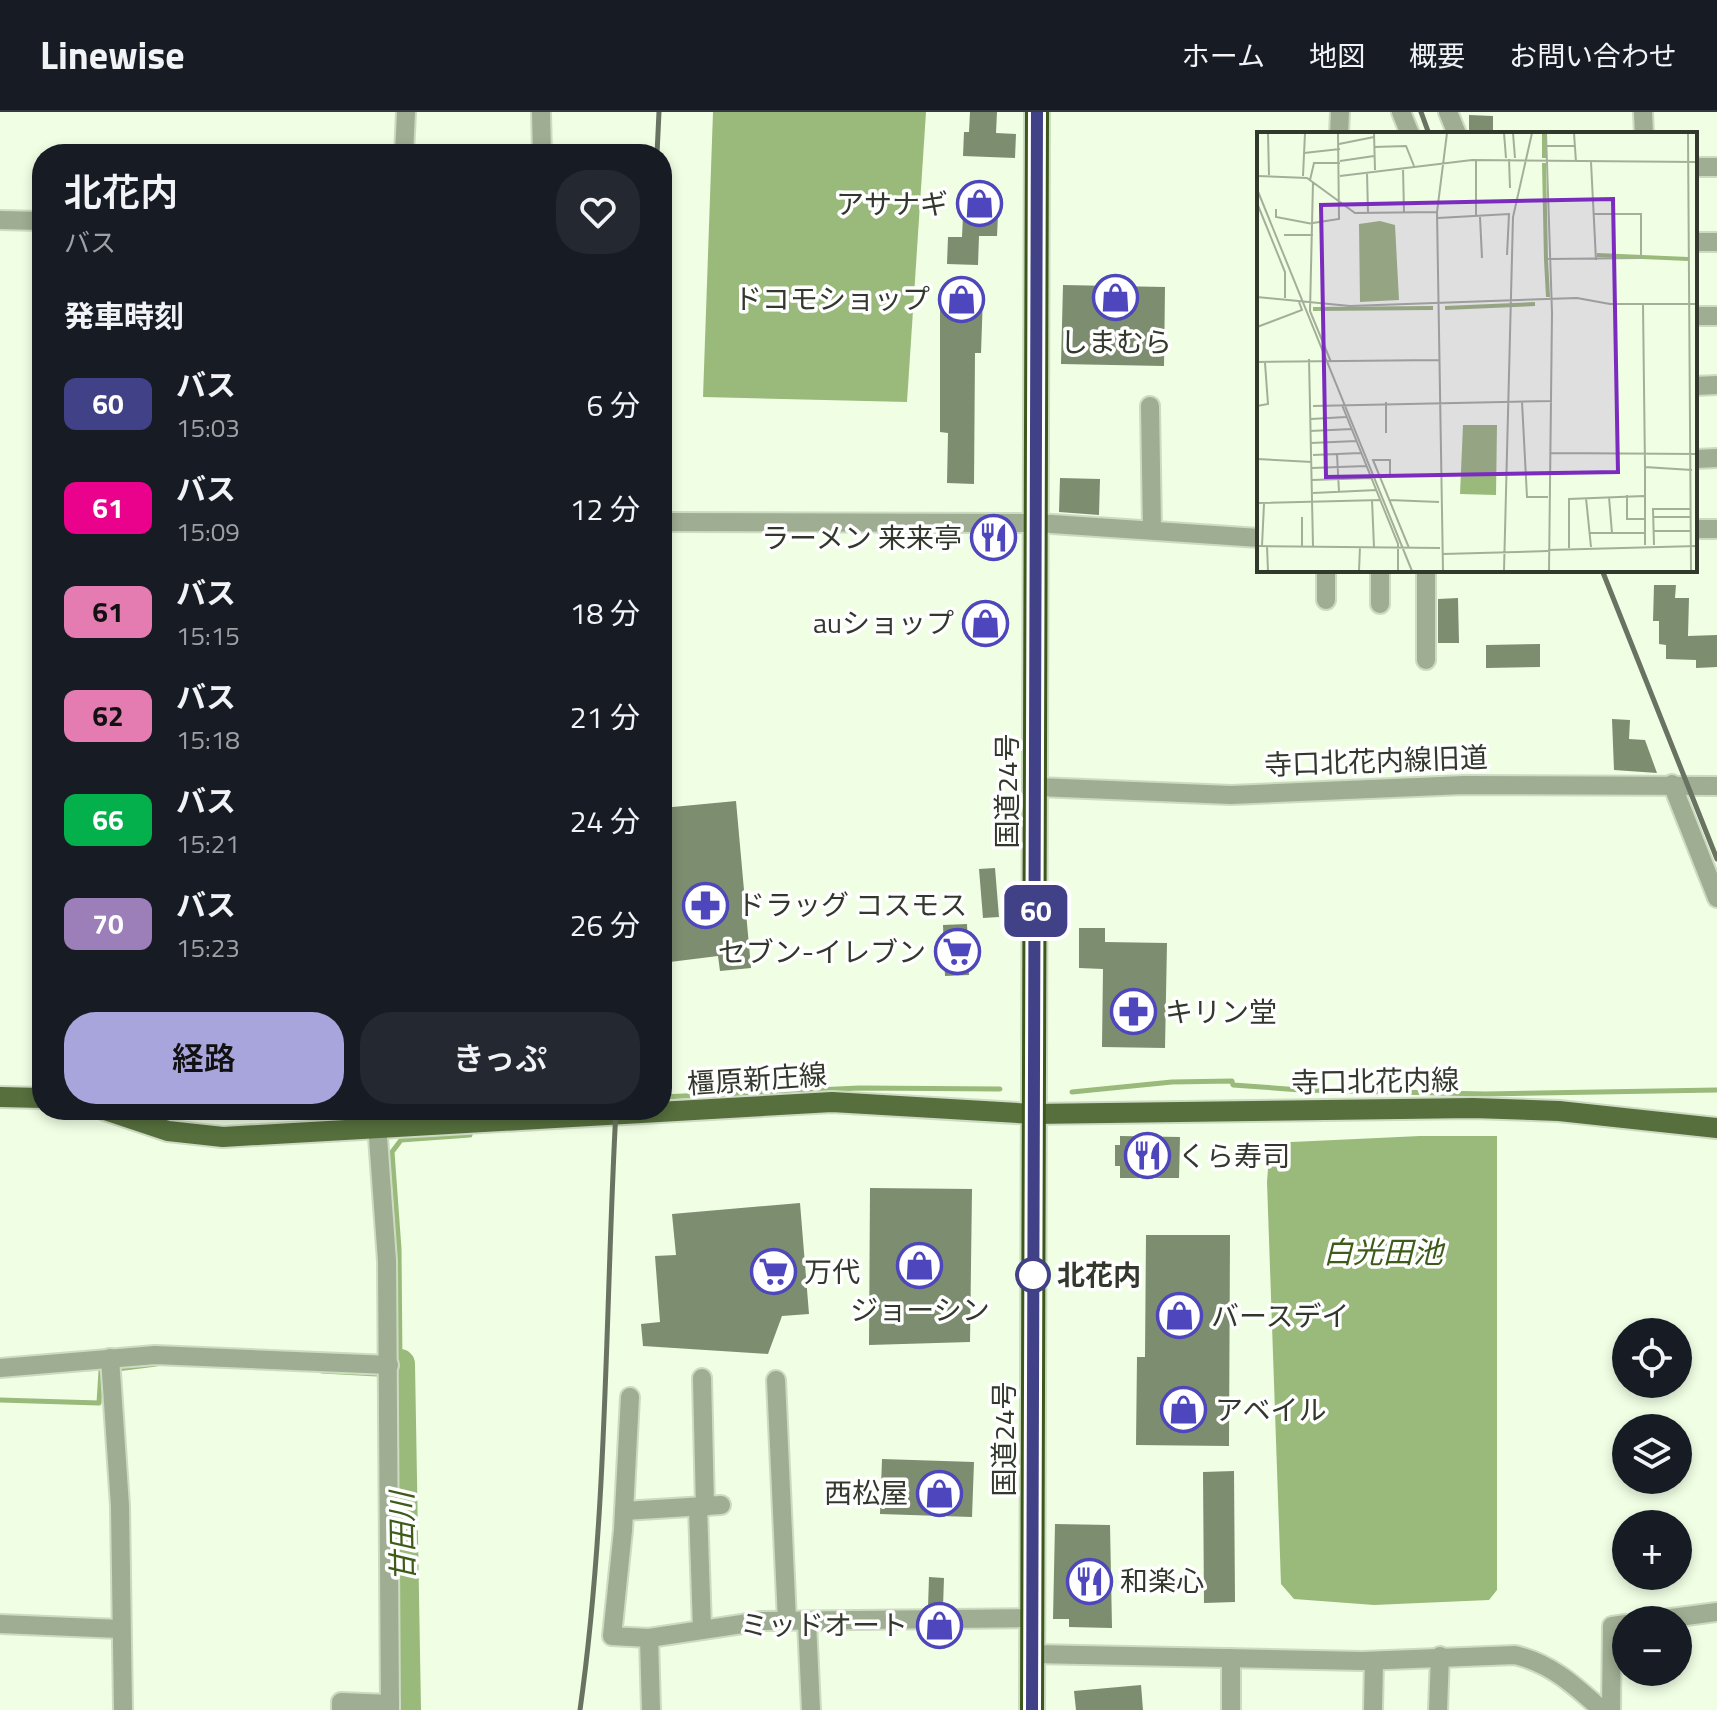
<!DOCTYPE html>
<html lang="ja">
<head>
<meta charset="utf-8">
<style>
  body { margin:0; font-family:"Titillium Web","Noto Sans JP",sans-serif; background:#242831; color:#f1f3f6; height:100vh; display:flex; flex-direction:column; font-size:30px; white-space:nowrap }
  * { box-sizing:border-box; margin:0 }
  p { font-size:26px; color:#9ea1a6 }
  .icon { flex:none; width:44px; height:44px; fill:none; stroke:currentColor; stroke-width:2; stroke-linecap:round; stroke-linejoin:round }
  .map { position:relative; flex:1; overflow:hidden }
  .panel { position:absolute; left:32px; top:32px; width:640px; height:976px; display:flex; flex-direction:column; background:#171b24; border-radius:32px; box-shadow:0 4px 12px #0003 }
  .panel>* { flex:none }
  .badge { padding:0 16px; border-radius:12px; font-size:28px; line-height:52px }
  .buttons { position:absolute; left:1612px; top:1206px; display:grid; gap:16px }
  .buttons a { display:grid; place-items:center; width:80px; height:80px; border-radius:50%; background:#171b24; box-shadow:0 4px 12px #0003; font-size:40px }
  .map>.badge { position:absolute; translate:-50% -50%; box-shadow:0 0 0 4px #fff }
  h2 { padding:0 32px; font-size:30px; line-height:72px }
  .round { display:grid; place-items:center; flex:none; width:84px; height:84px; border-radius:32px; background:#242831 }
  .headline { display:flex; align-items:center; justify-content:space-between; height:136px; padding:0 32px }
  h1 { font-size:38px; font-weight:600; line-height:60px }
  .button { display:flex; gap:16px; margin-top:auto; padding:16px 32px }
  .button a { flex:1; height:92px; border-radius:32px; background:#a8a5dc; color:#111; font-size:32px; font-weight:600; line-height:92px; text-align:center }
  .button a+a { background:#242831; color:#f1f3f6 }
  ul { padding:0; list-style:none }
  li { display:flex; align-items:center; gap:24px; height:104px; padding:0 32px }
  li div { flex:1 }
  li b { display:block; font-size:30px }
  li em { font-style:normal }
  li .badge { min-width:88px; font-weight:700; text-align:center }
  header { display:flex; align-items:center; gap:48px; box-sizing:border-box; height:112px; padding:0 40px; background:#171b24; border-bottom:2px solid #363941 }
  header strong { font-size:38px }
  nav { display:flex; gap:44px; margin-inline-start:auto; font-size:28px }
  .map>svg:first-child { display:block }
</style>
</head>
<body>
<header>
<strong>Linewise</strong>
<nav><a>ホーム</a><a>地図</a><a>概要</a><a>お問い合わせ</a></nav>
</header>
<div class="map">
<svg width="1717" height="1598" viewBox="0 0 1717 1598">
  <rect width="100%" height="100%" fill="#f0fee4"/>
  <g fill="#9aba7b">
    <path d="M713 0H926L907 290 703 285Z"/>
    <path d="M1420 1024H1497V1478L1489 1488 1374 1493 1294 1487 1281 1472 1267 1070 1270 1031Z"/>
  </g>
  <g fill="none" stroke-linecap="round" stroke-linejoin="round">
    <g stroke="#9aba7b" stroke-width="5">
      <path d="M1072 980 1172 970 1232 969 1233 973 1301 978 1485 982 1717 978"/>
      <path d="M662 985 859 976 1000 977"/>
      <path d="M400 1252 399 1137 392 1040 401 1028 470 1023"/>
      <path d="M322 1259 377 1262"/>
      <path d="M0 1288 99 1291 101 1259 156 1252"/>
    </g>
    <path stroke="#9aba7b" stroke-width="30" d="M400 1252 406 1598"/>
  </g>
  <g fill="#7d8d6f">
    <path d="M970 0H997L996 21 1016 22 1015 46 963 44 964 20H969Z"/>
    <path d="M1469 3 1493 4V22H1469Z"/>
    <path d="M963 103H998L997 124H979L978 153 947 152 948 125H962Z"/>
    <path d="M1063 173 1165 175 1164 254 1061 252Z"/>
    <path d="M940 182 983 183 981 241H975L974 372 947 371 948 321 940 320Z"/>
    <path d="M1060 366 1100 367 1099 403 1059 400Z"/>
    <path d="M975 423H1012V438L975 437Z"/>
    <path d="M1654 473H1676L1675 486H1689L1688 524 1717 523V555L1696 556V548L1666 547V533L1659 532V509H1653Z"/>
    <path d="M1458 486 1459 531H1438V487Z"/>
    <path d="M969 496H998L997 529 969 528Z"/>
    <path d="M1540 532V555L1486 556V533Z"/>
    <path d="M1612 607 1630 608 1629 627 1645 628 1657 661 1614 658Z"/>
    <path d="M736 689 751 856 720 859 718 844 662 851V696Z"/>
    <path d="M995 756 999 805 983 806 979 757Z"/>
    <path d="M967 812 969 863 945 864 943 813Z"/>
    <path d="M1079 816H1105V830L1167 831 1165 936 1102 935 1103 857 1079 856Z"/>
    <path d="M1120 1024 1180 1025 1179 1066H1120V1054H1115V1033H1120Z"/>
    <path d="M870 1076 972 1077 970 1230 869 1233Z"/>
    <path d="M800 1091 809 1202 782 1204 768 1242 643 1234 641 1212 660 1210 655 1144 676 1143 672 1102Z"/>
    <path d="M1146 1123H1230L1229 1334 1136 1333 1137 1245H1145Z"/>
    <path d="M882 1347 974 1350 972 1405 880 1402Z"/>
    <path d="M1234 1359 1235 1490 1204 1491 1203 1360Z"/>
    <path d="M1055 1412 1110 1413 1112 1516 1069 1515V1507H1053Z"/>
    <path d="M929 1465 944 1466 943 1495H928Z"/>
    <path d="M1141 1573 1143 1598H1076L1074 1579Z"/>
  </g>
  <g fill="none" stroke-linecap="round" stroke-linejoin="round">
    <defs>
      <g id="minor">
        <path d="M541 0 542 42"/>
        <path d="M1401 0 1410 22"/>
        <path d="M1448 0 1457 22"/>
        <path d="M1643 0 1644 22"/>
        <path d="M1339 22 1340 0"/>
        <path d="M404 42 406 0"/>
        <path d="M1695 55H1717"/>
        <path d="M0 108 42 109"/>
        <path d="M1695 130H1717"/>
        <path d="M1695 204H1717"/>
        <path d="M1695 274 1717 273"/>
        <path d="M1150 294 1152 417"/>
        <path d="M1695 347 1717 346"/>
        <path d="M662 410 1037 411 1259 426"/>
        <path d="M1695 417H1717"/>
        <path d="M1326 458V488"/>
        <path d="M1380 458V492"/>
        <path d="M1426 548V458"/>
        <path d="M1672 672 1717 786"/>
        <path d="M1038 675 1231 683 1464 673 1717 674"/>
        <path d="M376 998 387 1149 390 1598"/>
        <path d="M110 1246 120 1394 123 1598"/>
        <path d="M0 1256 155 1243 389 1253"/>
        <path d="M702 1266 705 1395"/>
        <path d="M776 1268 787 1509"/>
        <path d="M630 1285 623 1418 612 1524 649 1526 762 1509 1034 1506"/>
        <path d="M698 1396 702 1516"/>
        <path d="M624 1399 721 1393"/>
        <path d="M1656 1508 1717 1500"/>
        <path d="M807 1510 811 1598"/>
        <path d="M0 1512 120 1517"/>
        <path d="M649 1526 651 1598"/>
        <path d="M1034 1542 1362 1549 1515 1543C1552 1552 1574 1573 1602 1598"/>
        <path d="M341 1598V1590L390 1592"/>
        <path d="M1231 1598V1546"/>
        <path d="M1373 1598 1374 1549"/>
        <path d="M1438 1598 1440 1544"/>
        <path d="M1611 1598 1612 1514 1626 1512"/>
      </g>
      <g id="major">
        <path d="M0 985 42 986"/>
        <path d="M105 998 168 1019 223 1025 832 990 1033 1002 1473 996 1559 999 1717 1016"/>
      </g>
      <path id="highway" d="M1032 1598 1037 0"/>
    </defs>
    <use href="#minor" stroke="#cedbc3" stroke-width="22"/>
    <use href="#major" stroke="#cedbc3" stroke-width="24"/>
    <use href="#highway" stroke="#cedbc3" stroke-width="28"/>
    <use href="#minor" stroke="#9fad92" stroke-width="18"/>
    <use href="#major" stroke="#566f3d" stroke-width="20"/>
    <use href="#highway" stroke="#3d581b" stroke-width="24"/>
    <g stroke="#6a7362" stroke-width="5">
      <path d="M1421 0 1429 22"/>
      <path d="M657 42 659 0"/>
      <path d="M1602 458 1717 747"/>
      <path d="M580 1598C608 1399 605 1199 616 998"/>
    </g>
  </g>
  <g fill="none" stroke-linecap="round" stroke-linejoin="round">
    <defs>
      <path id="line" d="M1032 1598 1037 0"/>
    </defs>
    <use href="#line" stroke="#fff" stroke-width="18"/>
    <use href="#line" stroke="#414188" stroke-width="12"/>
  </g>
  <defs>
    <symbol id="shop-ring" viewBox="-11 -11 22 22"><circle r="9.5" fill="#fff" stroke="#4e46bc" stroke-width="1.5"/><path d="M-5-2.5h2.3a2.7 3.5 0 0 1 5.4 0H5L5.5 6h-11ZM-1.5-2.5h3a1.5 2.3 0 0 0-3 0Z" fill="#4e46bc"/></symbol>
    <symbol id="restaurant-ring" viewBox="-11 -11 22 22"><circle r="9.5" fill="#fff" stroke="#4e46bc" stroke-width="1.5"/><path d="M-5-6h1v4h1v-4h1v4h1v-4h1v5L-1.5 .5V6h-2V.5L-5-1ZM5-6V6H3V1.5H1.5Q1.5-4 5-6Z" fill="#4e46bc"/></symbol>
    <symbol id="pharmacy-ring" viewBox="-11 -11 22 22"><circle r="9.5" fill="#fff" stroke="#4e46bc" stroke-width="1.5"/><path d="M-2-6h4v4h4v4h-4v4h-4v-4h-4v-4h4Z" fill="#4e46bc"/></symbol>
    <symbol id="supermarket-ring" viewBox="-11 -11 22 22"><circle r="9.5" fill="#fff" stroke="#4e46bc" stroke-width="1.5"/><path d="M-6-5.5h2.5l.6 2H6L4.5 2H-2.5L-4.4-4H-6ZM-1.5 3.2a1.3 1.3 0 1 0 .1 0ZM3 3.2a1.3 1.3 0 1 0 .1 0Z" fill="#4e46bc"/></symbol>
  </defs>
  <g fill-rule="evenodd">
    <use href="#shop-ring" x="954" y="66" width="51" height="51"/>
    <use href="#shop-ring" x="1090" y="160" width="51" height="51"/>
    <use href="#shop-ring" x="936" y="162" width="51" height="51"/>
    <use href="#restaurant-ring" x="968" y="400" width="51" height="51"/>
    <use href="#shop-ring" x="960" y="486" width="51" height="51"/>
    <use href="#pharmacy-ring" x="680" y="768" width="51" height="51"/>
    <use href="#supermarket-ring" x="932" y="814" width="51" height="51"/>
    <use href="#pharmacy-ring" x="1108" y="874" width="51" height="51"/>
    <use href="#restaurant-ring" x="1122" y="1018" width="51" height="51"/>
    <use href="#shop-ring" x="894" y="1128" width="51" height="51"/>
    <use href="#supermarket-ring" x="748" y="1134" width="51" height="51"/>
    <use href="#shop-ring" x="1154" y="1178" width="51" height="51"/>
    <use href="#shop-ring" x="1158" y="1272" width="51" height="51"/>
    <use href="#shop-ring" x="914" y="1356" width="51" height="51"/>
    <use href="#restaurant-ring" x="1064" y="1444" width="51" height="51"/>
    <use href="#shop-ring" x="914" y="1488" width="51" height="51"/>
  </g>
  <circle fill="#fff" stroke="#414188" stroke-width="4" cx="1033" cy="1163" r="16"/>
  <g text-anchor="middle" stroke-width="7" stroke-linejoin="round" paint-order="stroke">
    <g font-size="28" fill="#32392c" stroke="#fff" text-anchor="end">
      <text x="948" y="102">アサナギ</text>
      <text x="930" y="197">ドコモショップ</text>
      <text x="1116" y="240" text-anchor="middle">しまむら</text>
      <text x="962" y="436">ラーメン 来来亭</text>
      <text x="954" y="521">auショップ</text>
      <text x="737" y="803" text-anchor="start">ドラッグ コスモス</text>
      <text x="926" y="850">セブン-イレブン</text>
      <text x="1165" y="910" text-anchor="start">キリン堂</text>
      <text x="1178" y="1054" text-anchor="start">くら寿司</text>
      <text x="804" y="1170" text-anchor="start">万代</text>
      <text x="920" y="1208" text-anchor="middle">ジョーシン</text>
      <text x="1211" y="1214" text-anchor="start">バースデイ</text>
      <text x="1215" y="1308" text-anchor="start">アベイル</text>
      <text x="908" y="1391">西松屋</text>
      <text x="1120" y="1479" text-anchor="start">和楽心</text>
      <text x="908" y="1523">ミッドオート</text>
    </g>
    <g font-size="28" fill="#32392c" stroke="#fff">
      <text transform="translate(1376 649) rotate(-2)" y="10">寺口北花内線旧道</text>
      <text transform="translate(1007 679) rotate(-90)" y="10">国道24号</text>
      <text transform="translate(757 967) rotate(-4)" y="10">橿原新庄線</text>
      <text transform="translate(1375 969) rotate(-1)" y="10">寺口北花内線</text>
      <text transform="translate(1004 1327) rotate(-90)" y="10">国道24号</text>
    </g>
    <g font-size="28" font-weight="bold" fill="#32392c" stroke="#fff" text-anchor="start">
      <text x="1057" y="1173">北花内</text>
    </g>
    <g font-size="30" font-style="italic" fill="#3d5b19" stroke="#fff">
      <text x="1383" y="1151">白光田池</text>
      <text transform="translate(403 1425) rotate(-91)" y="10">甘田川</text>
    </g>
  </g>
  <g transform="translate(1257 20)">
    <rect width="440" height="440" fill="#f0fee4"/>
    <path d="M123 89 138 93 142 168 103 170 102 92ZM206 293H240L239 363 203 362Z" fill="#9aba7b"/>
    <path fill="none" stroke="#9aba7b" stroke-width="4" d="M287 1V26M287 31 289 128M340 123 431 127M289 128 291 165M188 176 278 172M56 177 176 176"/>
    <path fill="none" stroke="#a4af9a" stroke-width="2" d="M11 1 12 43M117 1 118 38M247 1 249 26M256 1 258 26M289 1 295 181 292 439M317 1 319 30M431 1 434 439M82 12 117 5M289 14H318M117 15 149 14 157 34M47 21 83 17M252 27 253 56M83 29 117 24M334 30 339 128M146 36 147 80M110 40 111 81M0 44 50 46 98 81 180 80M46 44 48 1M83 44 215 28 440 30M53 48 57 31H83M56 50 53 179 74 230M0 57 155 439M0 71 28 140V166M19 77V85L56 92M219 84V28M223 85 225 126M181 86 252 82 250 123M56 91 82 87 81 1M27 103H56M291 127 384 126V82H336M0 165 93 174 320 166 353 172H440M386 173 388 335 435 338M0 195 45 178 42 170M52 227 56 414M0 230 182 228M129 270V301M265 270 270 365H291M85 273 141 412V439M0 274 11 272 8 231M56 274 295 269M54 287 89 285M53 299 95 297M54 311 99 309M293 321 440 322M80 322 82 360M56 323 104 321M0 327 55 330M388 335V413M55 336 109 334M123 344H133V328H116L152 416M55 348 115 346M56 361 120 358M370 363V387H388M352 365 355 401M329 366 334 415M115 368 117 415M132 368 182 370M0 371 124 368M45 385V414M396 385H434M396 399H434M333 401H388M397 413 396 377H433M0 414 183 416M5 414 7 372M10 414 11 439M312 416V367L387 364M291 418 440 414M186 422 291 419M102 439 103 415M186 439 180 80 190 1M247 439 256 85 275 1"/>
    <path fill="#7b2cbf" fill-opacity="0.15" stroke="#7b2cbf" stroke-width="4" d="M356 67 361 340 69 345 64 73Z"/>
    <rect width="440" height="440" fill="none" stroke="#32392c" stroke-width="4"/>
  </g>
</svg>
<div class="buttons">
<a><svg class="icon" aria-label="locate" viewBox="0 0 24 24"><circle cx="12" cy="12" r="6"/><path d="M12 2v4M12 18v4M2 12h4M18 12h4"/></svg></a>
<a><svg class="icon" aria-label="layers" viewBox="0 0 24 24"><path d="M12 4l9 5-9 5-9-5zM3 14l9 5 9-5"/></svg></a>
<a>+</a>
<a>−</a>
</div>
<b class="badge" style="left:1036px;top:799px;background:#414188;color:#fff">60</b>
<section class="panel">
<div class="headline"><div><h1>北花内</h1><p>バス</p></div><a class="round"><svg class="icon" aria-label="heart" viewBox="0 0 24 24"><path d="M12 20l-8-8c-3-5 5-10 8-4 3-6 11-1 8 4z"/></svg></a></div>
<h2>発車時刻</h2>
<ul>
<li><span class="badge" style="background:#414188;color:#fff">60</span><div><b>バス</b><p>15:03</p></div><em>6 分</em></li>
<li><span class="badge" style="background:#ea028c;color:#fff">61</span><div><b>バス</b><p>15:09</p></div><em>12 分</em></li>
<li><span class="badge" style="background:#e47bb1;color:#111">61</span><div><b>バス</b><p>15:15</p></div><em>18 分</em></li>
<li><span class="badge" style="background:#e47bb1;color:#111">62</span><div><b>バス</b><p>15:18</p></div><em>21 分</em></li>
<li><span class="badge" style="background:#04b04c;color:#fff">66</span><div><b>バス</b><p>15:21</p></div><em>24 分</em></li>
<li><span class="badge" style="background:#9c7eb9;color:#fff">70</span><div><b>バス</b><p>15:23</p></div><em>26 分</em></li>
</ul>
<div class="button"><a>経路</a><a>きっぷ</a></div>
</section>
</div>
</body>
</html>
